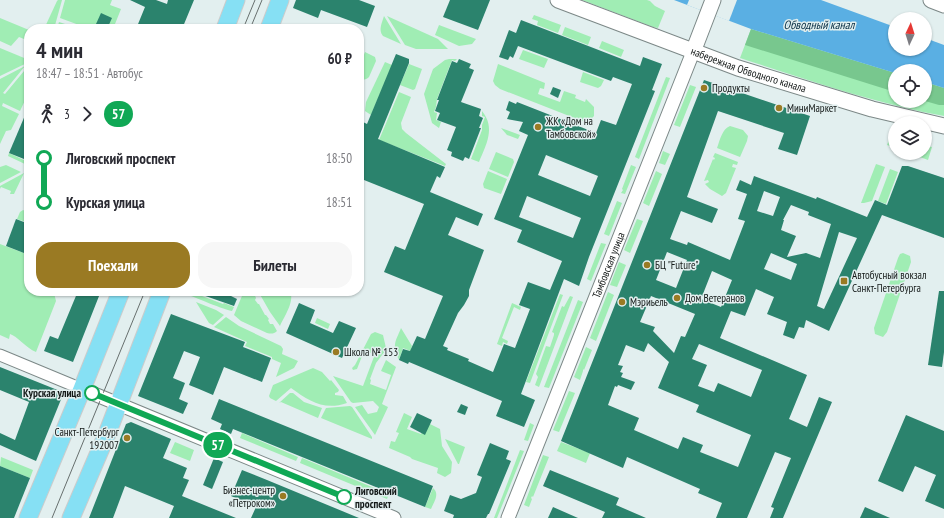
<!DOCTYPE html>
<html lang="ru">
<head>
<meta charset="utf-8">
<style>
  body { margin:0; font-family:"PT Sans Narrow",sans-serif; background:#f7f7f7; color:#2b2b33; height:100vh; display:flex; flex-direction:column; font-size:15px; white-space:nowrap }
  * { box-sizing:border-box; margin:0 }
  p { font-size:13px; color:#7c7c81 }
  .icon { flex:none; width:22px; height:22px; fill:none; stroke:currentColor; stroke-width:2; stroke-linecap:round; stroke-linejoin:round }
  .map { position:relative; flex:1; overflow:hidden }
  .side { position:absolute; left:24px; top:24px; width:340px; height:272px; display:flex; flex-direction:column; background:#fff; border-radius:16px; box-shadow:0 1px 3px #0004 }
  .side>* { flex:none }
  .badge { padding:0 8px; border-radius:13px; font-size:14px; line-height:26px }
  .needle { width:26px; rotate:4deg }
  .buttons { position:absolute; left:888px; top:12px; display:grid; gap:8px }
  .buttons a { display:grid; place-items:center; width:44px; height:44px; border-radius:50%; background:#fff; box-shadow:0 1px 3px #0004; font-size:20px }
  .map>.badge { position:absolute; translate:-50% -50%; box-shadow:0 0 0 2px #fff }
  .legs { display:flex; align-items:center; gap:6px; height:44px; padding:0 12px; font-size:13px }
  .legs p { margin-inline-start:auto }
  .head { display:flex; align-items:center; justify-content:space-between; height:68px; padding:0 12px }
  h1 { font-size:22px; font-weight:700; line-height:30px }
  .button { display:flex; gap:8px; margin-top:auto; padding:8px 12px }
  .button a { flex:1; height:46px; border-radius:16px; background:#9a7a23; color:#fff; font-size:16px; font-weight:700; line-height:46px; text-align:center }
  .button a+a { background:#f7f7f7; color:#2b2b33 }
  ul { padding:0 12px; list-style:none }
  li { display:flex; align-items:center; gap:14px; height:44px; font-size:15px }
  li i { display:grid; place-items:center; width:6px; height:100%; margin:0 5px; background:currentColor }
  li i::after { content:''; width:10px; height:10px; margin:-5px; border:3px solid; border-radius:50%; background:#fff }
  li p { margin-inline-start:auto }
  li:first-child i { background:linear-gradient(#0000 50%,currentColor 0) }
  li:last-child i { background:linear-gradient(currentColor 50%,#0000 0) }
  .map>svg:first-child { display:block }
</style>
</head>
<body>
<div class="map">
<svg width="944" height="518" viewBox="0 0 944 518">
  <rect width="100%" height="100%" fill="#e2efef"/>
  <g fill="#a0edb4">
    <path d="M58 0H62L54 29H44L57 1Z"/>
    <path d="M65 0H112L110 5 121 9 113 29H90L60 18Z"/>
    <path d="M582 0H647L650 1 655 6 665 11 658 28 653 27Z"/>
    <path d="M534 15 561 25 558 33 537 25 538 21 532 19Z"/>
    <path d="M384 16 401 44 383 36C378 30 382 23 384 16Z"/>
    <path d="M387 16 438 39 448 49H416L405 45Z"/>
    <path d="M0 18 29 30V41L19 37 11 46 0 41Z"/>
    <path d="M59 22 80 29H57Z"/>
    <path d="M439 25 476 39 472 44 459 46 435 35Z"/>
    <path d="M565 27 591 37 588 45 562 35Z"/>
    <path d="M751 29 895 73V101H925V82L944 88V116C874 103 808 80 740 58Z"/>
    <path d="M602 41 624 50 621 57 599 48Z"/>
    <path d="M0 48 29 60V62L0 76Z"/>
    <path d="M523 50 548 59 544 68 519 59Z"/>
    <path d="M365 52 375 57 376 61 369 77C366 80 363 80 359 79V63L360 60H362Z"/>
    <path d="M449 59H457L455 61 452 60 437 99 436 107 434 112 437 113 436 120 441 122 439 128 432 123 424 94 433 69 445 60Z"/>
    <path d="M385 62 392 65 371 115 365 111 366 102Z"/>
    <path d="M409 64 422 69 415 89 413 90 400 85Z"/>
    <path d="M498 64 545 83 544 89 540 88 538 94 560 102 564 91 576 95 575 98 585 102 586 99 594 107V116L588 122 582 121 500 89 495 85 493 81Z"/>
    <path d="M29 65V92L20 111 3 103 2 106 19 114 11 130 6 131 0 144V79L25 66 3 93 5 94Z"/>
    <path d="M583 72 604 80 601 86 598 88 580 82Z"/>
    <path d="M666 77 670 78 639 159 635 157Z"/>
    <path d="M690 85 696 87 680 127 674 125Z"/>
    <path d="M399 92 411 97 401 123 402 129 406 133 446 164 445 166 379 140Z"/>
    <path d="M482 111C496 128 486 145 479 162L471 159 482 130V125L485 117 482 116Z"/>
    <path d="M730 126 743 130 748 136 747 141 740 157 717 148C720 140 722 129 730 126Z"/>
    <path d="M501 128 520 135 518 139 507 135Z"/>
    <path d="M892 136 895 137V148L887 145 890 137Z"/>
    <path d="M925 145 932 147 928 160 909 153H925Z"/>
    <path d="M663 151 670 154 665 165 659 163Z"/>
    <path d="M496 152 513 159 514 162 508 177 489 169Z"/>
    <path d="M9 153 28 162 27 165 8 156Z"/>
    <path d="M715 153 738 162 737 165 733 164 732 167 736 168 726 193 722 196 710 189 705 184 709 182 708 180 704 181 713 159 714 160 715 158 713 157Z"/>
    <path d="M876 164 885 167 872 201 864 203H861Z"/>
    <path d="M6 165 21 172 0 183V167Z"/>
    <path d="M631 165 636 167 625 194 621 193 623 190 622 189Z"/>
    <path d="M890 169 898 172 886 204 878 201Z"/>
    <path d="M488 171 507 179 501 194 484 188 483 184Z"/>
    <path d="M656 171 662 174 649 206 643 203Z"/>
    <path d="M24 173 14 194H10L11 191 1 187 0 189V186Z"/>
    <path d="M617 201 622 203 609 236 604 234Z"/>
    <path d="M23 210 29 213V223L17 219 20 212Z"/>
    <path d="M637 219 643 221 630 253 624 250Z"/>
    <path d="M601 243 606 244 591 281 587 279Z"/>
    <path d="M0 244 29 255V291H54V293L56 301 36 352C26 348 17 336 10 334L9 339 0 335Z"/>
    <path d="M903 253 910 256 911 262 887 332 883 337 875 334 874 328 898 258 900 254Z"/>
    <path d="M619 262 626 265 617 287 610 285Z"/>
    <path d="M182 291H189L223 304 224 303 234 307 232 311C227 311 192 296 183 293Z"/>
    <path d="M244 291H253L256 298 255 300 258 304H259L265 315H266L269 319 268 320 270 324H273L277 331C274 334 271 334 267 333L241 321 234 315Z"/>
    <path d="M258 291 290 292C295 301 284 317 280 326L270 312Z"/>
    <path d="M608 292 614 295 596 341 590 338Z"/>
    <path d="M560 294 563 295 530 383 526 382Z"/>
    <path d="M570 296 573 297 539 387 535 385 538 377 536 374 546 346 550 347 554 335V333L552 332 562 306 564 307Z"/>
    <path d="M578 300 583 302 549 388 544 387Z"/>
    <path d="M196 302 216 310 224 315 213 325 209 323Z"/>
    <path d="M512 303 521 307 520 310 514 307 502 338 508 341 507 344 503 342 502 346 497 344Z"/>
    <path d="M226 317 239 326 281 346 283 349 282 354 298 361 294 368 276 377 281 363 272 359V357L245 346 247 342 214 327Z"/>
    <path d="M317 318 330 324 328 329 315 323Z"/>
    <path d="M401 328 412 346 411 349 413 351V352L403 348 399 360C392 344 395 343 401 328Z"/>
    <path d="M375 332 383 335 386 348 385 351 376 363 370 379 371 380 370 384 386 390 391 375 381 371 386 360 396 367 382 404 388 407 375 435 355 407 362 405 368 414 377 412 379 407 373 401 353 403 351 402 333 376 363 386 375 354 364 351 357 369 353 370 352 368 355 365 371 334Z"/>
    <path d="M586 347 592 350 584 370 583 369V371L580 380 574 377Z"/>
    <path d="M313 368 322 372 330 381 331 380 339 390 338 392 335 393V395L343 396 347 403C324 411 309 401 291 388L276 401 270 398 269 396 273 385Z"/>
    <path d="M569 391 575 393 559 432 553 430Z"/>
    <path d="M290 393H293L304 402 322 408 318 418 281 402 279 403Z"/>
    <path d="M350 406 352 407 372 437V439L321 418 326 408Z"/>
    <path d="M404 413 412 417 407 429 421 434 426 422 440 429 442 446 452 462 451 473 445 477 437 473 438 468 412 459 410 457 389 448 391 441 395 442 399 433 396 432Z"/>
    <path d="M530 423 534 425 528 441 524 440Z"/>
    <path d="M242 433 298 457 296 461 240 438Z"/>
    <path d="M445 439 465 447 459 464H458Z"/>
    <path d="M175 442 194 450 190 461 170 453Z"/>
    <path d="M561 442 590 453 586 463 557 451Z"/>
    <path d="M520 450 524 451 497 518H494Z"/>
    <path d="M543 455 549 457 533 497 532 496 531 498 532 499 529 507 524 505Z"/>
    <path d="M1 457 33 470 30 478 0 466Z"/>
    <path d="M302 458 389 494 387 499 300 463Z"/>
    <path d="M433 488C440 494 434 502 431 509L425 507Z"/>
  </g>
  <g fill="#78c78e">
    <path d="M751 29 895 73V92L745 45Z"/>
    <path d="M925 82 944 88V105H939L925 101Z"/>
  </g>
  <path fill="#5aafe3" d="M674 0H821L895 27V49H925V38L944 45V88L925 82V71H895V73L751 29Z"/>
  <path fill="#e2efef" d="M689 0H737L729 21 687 5Z"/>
  <g fill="#2b836d" fill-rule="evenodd">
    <path d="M130 0H156L167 4 168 0H194L182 29H136L145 7Z"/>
    <path d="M296 0H359L375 6 367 27 321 10 318 18 293 8Z"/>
    <path d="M450 0H490L478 30 443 17Z"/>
    <path d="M101 13 112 18 107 29 96 24Z"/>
    <path d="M521 20 640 66 643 57 662 64 652 90 655 91 589 257 579 286 564 279 521 394 535 400 524 427 496 416 502 401 409 362 408 364 399 360 403 349 410 351 417 336 425 339 443 296 384 272 395 246 405 250 424 204 359 178V120L367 124 396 54 409 59V63L378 139 445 167 440 178 437 176 430 192 483 214 478 226 456 217 448 235 484 250 469 290V296L464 305 458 313 443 346 448 348 447 350 469 359 468 361 493 372 504 344 515 348 530 309 519 305 528 282 550 290 562 261 517 242 522 230 494 219 528 135 519 131 523 122 507 119 510 112 506 110 509 101 516 104 517 102 596 133 601 120 616 125 632 84 613 77 611 81 518 46 513 58 510 56 508 60 499 57 509 30 516 33ZM546 155 598 176 590 196 538 175ZM527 196 581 218 573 238 519 217Z"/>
    <path d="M459 59 471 64 469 68 474 70 461 102 481 109 479 116 483 118 479 128H481L469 159 465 157 463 161 451 156 452 152 447 150 456 127 437 120 440 113 435 111 439 100H437L452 61 457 63Z"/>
    <path d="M704 80 810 116 797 155 778 149 784 133 718 111 687 197 718 209 712 223 681 211 670 239 687 245 688 242 730 260 745 221 738 219 747 194 736 190 740 180 751 185 754 176 816 199 817 197 867 217 875 200 887 205 902 166H908L944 178V238L882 215 829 331 806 320 804 328 799 327 794 339 783 335 787 322 767 314 774 297 756 289 745 316 731 311 720 338 807 375 789 419 807 427 819 397 832 402 783 518H770L774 508 771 507 791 458 775 452 747 518H716L722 503 698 493 700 489 627 457 623 468 561 441ZM764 191 780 197 773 216 757 211ZM791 205 809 212 808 215 831 224 820 258 806 253 787 257 796 236 781 230 784 220H783ZM839 232 857 238 824 309 817 306ZM667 252 687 260 676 288 656 280ZM771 253 797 264 791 280 764 269ZM712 271 732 280 721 307 701 299ZM651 296 695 314 685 337 681 336 674 353 653 331 655 327 640 322ZM648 343 669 362 658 388 699 405 696 412 751 435 738 467 700 452 703 445 683 437 678 449 634 430 639 418 608 405 615 386 617 387 618 385 631 390 635 382 621 377 623 373 620 372 623 366 618 365 626 345 644 352ZM699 344 762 370 751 397 718 383 714 392 698 386 707 365 692 359Z"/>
    <path d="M553 87 561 90 558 98 550 94Z"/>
    <path d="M29 106V161L9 153Z"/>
    <path d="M16 219 29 224V255L6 246Z"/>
    <path d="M78 291H101L73 362 44 351 50 336 58 339Z"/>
    <path d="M221 291 237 299 234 306 194 292Z"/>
    <path d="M939 291H944V352L942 367 928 365Z"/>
    <path d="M299 303 315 310 310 323 333 333 339 321 356 328 342 358 286 333Z"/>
    <path d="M171 314 245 342 243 347 271 358 262 382 224 367 213 395 199 389 189 385 200 357 184 351 173 378 185 383 179 399 188 403 183 414 138 396Z"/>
    <path d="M0 367 60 391 62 397 36 461 0 445V433L15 440 29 402 0 390Z"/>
    <path d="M219 399 433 486 425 507 233 429 231 434 220 429 222 424 211 419Z"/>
    <path d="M461 404 468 407 465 415 457 412Z"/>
    <path d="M417 413 432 420 425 435 410 427Z"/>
    <path d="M906 415 944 431V509L925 501 936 475 915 466 903 492 878 481Z"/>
    <path d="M131 422 171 439 163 458 187 468 183 478 189 480 182 496 236 518H169L174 506 125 486 113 518H89L126 424Z"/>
    <path d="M490 443 509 451 506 459 511 461 489 514H488L486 518H453L454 515 444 511 450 495 461 499 476 493 482 477 477 475Z"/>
    <path d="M214 458 223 462 212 489 203 485Z"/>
    <path d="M0 466 30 478 14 518H0Z"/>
    <path d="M242 470 267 480 359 518H251L256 507 231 496Z"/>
    <path d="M550 470 619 498 616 505 646 518H602L605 512 543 486Z"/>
    <path d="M553 507 578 518H548Z"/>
    <path d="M865 507 890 518H860Z"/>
  </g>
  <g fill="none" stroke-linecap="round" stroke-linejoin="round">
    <defs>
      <path id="minor" d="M0 355 82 389"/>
      <g id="tertiary">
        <path d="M82 389 394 518"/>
        <path id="s1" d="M508 518 693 52"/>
      </g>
      <g id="secondary">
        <path id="s2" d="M558 0 738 68 872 109 944 126"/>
        <path d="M931 0 944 5"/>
        <path d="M693 52 713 0"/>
      </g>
      <g id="primary">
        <path d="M225 29 236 0"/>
        <path d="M269 29 280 0"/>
        <path d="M28 518 82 389 121 291"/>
        <path d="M71 518 107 434 162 291"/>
      </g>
    </defs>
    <use href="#minor" stroke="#7c8887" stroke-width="13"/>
    <use href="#tertiary" stroke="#7c8887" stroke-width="15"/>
    <use href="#secondary" stroke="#7c8887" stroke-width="17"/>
    <use href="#primary" stroke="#cbcccc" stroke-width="19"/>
    <use href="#minor" stroke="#fff" stroke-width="11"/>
    <use href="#tertiary" stroke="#fff" stroke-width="13"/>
    <use href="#secondary" stroke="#fff" stroke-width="15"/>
    <use href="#primary" stroke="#86e0f4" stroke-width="17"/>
    <g stroke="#676f6e" stroke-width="1">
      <path d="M243 29 255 0"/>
      <path d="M250 29 262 0"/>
      <path d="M52 518 145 291"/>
    </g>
  </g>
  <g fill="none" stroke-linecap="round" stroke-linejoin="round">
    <defs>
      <path id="line-1" d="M92 393 344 497"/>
    </defs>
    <use href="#line-1" stroke="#fff" stroke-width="9"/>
    <use href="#line-1" stroke="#10a855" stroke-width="6"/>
  </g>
  <g fill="#9a7a23" stroke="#e2efef" stroke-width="1.5">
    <circle cx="704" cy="88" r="4"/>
    <circle cx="779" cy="108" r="4"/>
    <circle cx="538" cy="127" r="4"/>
    <circle cx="647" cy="265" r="4"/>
    <rect x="840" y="277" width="8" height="8" rx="2"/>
    <circle cx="677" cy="298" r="4"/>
    <circle cx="622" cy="302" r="4"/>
    <circle cx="336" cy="352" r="4"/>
    <circle cx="127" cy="438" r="4"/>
    <circle cx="283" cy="496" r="4"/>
  </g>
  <g fill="#fff" stroke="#10a855" stroke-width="2">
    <circle cx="92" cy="393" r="7"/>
    <circle cx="344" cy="497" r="7"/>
  </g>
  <g text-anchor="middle" stroke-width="3" stroke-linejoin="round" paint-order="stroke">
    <g font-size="11" fill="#141918" stroke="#e2efef">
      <text dy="4" stroke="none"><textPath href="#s2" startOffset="203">набережная Обводного канала</textPath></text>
      <text dy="4" stroke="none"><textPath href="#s1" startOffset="272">Тамбовская улица</textPath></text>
    </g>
    <g font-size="11" fill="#141918" stroke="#e2efef" text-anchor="start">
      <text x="712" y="92">Продукты</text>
      <text x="787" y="112">МиниМаркет</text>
      <text x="546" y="125">ЖК «Дом на<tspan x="546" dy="13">Тамбовской»</tspan></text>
      <text x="655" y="269">БЦ "Future"</text>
      <text x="852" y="279">Автобусный вокзал<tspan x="852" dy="13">Санкт-Петербурга</tspan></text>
      <text x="685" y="302">Дом Ветеранов</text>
      <text x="630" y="306">Мэриьель</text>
      <text x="344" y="356">Школа № 153</text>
      <text x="119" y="436" text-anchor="end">Санкт-Петербург<tspan x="119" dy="13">192007</tspan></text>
      <text x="275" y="494" text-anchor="end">Бизнес-центр<tspan x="275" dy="13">«Петроком»</tspan></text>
    </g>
    <g font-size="11" font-weight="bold" fill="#141918" stroke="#e2efef" text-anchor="end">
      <text x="81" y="397">Курская улица</text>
      <text x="355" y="495" text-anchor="start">Лиговский<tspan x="355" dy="13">проспект</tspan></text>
    </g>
    <g font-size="12" font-style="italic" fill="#0c3247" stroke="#e2efef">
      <text x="819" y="29">Обводный канал</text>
    </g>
  </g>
</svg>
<div class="buttons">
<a><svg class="needle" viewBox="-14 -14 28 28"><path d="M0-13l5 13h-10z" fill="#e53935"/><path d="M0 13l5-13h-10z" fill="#7c7c81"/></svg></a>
<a><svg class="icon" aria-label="locate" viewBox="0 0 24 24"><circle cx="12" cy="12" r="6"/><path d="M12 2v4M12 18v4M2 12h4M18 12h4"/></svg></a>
<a><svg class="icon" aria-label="layers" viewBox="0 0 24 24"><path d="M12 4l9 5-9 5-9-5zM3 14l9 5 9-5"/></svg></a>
</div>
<b class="badge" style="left:218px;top:445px;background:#10a855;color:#fff">57</b>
<section class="side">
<div class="head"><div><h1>4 мин</h1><p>18:47 – 18:51 · Автобус</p></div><b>60 ₽</b></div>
<div class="legs"><svg class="icon" aria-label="walk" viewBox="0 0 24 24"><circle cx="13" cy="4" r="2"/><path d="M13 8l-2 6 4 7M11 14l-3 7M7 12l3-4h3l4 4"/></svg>3<svg class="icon" aria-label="forward" viewBox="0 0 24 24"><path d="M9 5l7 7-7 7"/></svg><b class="badge" style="background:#10a855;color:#fff">57</b></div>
<ul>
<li><i style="color:#10a855"></i><b>Лиговский проспект</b><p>18:50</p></li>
<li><i style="color:#10a855"></i><b>Курская улица</b><p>18:51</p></li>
</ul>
<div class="button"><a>Поехали</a><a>Билеты</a></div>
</section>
</div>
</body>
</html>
